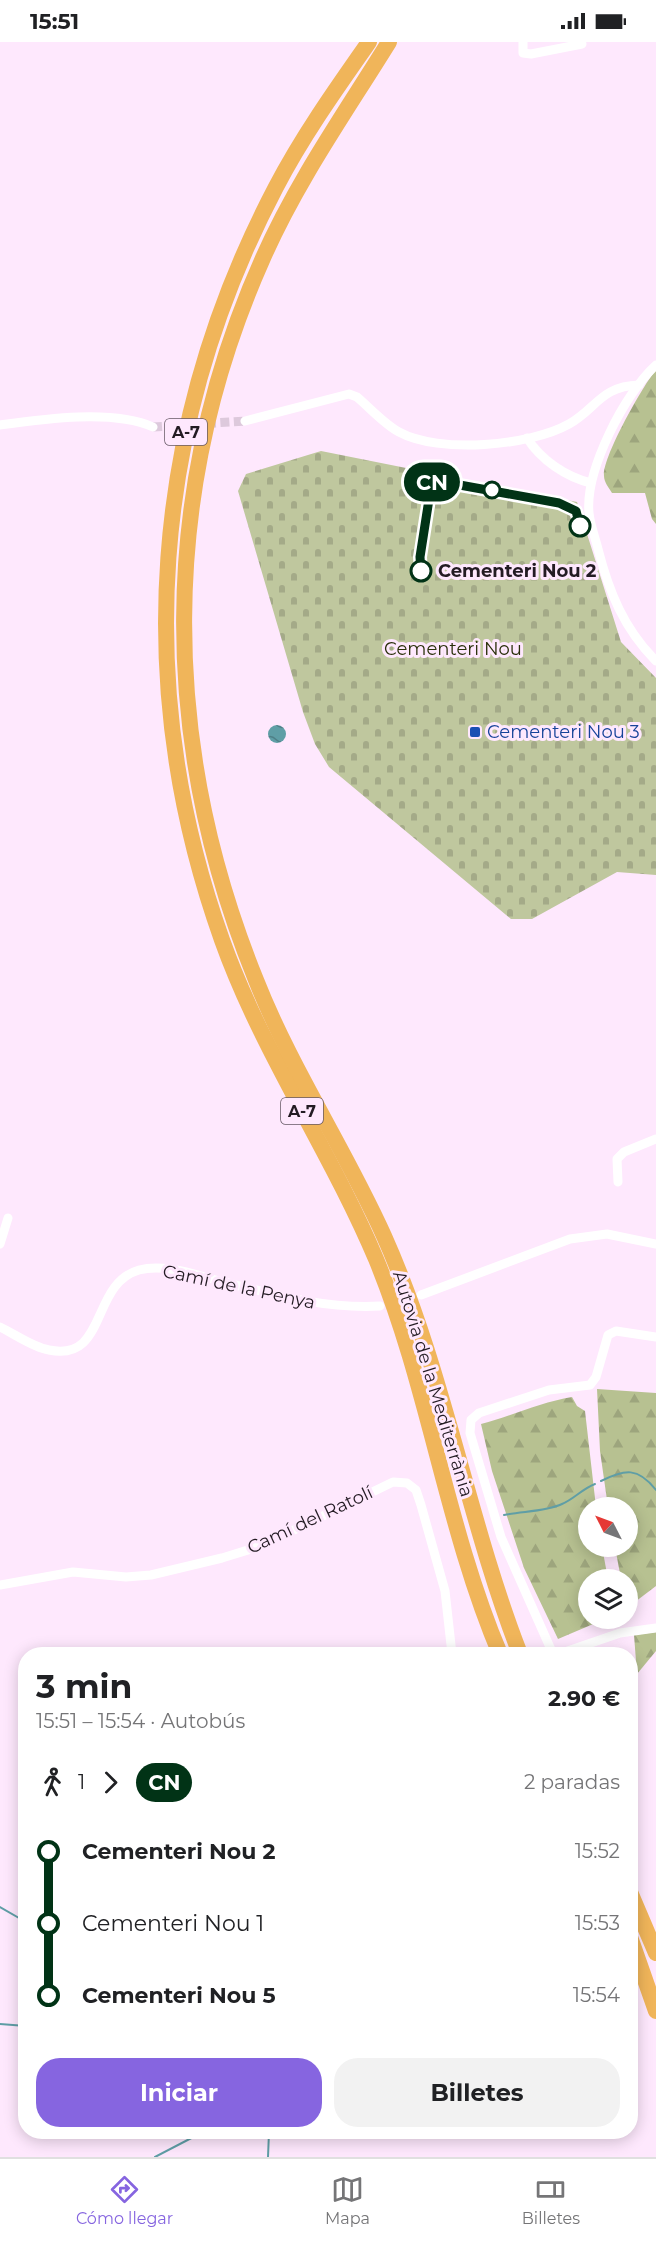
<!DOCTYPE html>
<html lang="es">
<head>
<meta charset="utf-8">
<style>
  body { margin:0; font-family:Montserrat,sans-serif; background:#f2f2f2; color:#202124; height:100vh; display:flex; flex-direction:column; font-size:22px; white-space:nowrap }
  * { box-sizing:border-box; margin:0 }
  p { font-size:20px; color:#757577 }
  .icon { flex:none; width:33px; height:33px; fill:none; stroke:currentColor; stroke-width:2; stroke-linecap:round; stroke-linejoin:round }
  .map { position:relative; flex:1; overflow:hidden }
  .panel { position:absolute; left:18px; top:1605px; width:620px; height:492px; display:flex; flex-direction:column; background:#fff; border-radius:24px; box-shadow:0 3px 15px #0003 }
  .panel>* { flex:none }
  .badge { padding:0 12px; border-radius:20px; font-size:21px; line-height:39px }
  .needle { width:39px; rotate:312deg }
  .fabs { position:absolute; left:578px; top:1455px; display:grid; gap:12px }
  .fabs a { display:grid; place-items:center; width:60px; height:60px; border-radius:50%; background:#fff; box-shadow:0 3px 15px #0003; font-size:30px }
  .map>.badge { position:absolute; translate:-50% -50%; box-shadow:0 0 0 3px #fff }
  .legs { display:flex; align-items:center; gap:9px; height:66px; padding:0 18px; font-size:20px }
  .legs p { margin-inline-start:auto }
  .summary { display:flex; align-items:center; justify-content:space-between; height:102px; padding:0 18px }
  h1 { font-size:33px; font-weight:700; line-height:45px }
  .primary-button { display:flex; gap:12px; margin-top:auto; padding:12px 18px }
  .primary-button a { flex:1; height:69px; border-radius:24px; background:#8665e0; color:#fff; font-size:24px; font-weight:700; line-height:69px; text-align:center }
  .primary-button a+a { background:#f2f2f2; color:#202124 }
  ul { padding:0 18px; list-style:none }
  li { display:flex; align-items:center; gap:21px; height:72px; font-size:22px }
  li i { display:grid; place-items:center; width:9px; height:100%; margin:0 8px; background:currentColor }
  li i::after { content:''; width:15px; height:15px; margin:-8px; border:4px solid; border-radius:50%; background:#fff }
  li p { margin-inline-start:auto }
  li:first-child i { background:linear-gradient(#0000 50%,currentColor 0) }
  li:last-child i { background:linear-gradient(currentColor 50%,#0000 0) }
  .status { display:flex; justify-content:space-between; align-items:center; height:42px; padding:0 30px; background:#fff; direction:ltr }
  .status svg { height:16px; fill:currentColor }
  .tabs { display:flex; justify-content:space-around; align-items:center; height:84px; border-top:2px solid #e0e0e0; background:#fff; font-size:16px; color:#757577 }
  .tabs a { display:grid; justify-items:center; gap:3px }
  .tabs .active { color:#8665e0 }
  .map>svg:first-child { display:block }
</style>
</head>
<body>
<div class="status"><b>15:51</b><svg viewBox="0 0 49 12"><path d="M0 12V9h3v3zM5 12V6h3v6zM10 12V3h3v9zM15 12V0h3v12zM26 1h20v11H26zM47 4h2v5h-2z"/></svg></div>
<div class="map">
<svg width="656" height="2115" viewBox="0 0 656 2115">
  <defs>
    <pattern id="forest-firs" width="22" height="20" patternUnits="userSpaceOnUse" patternTransform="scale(1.5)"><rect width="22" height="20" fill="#b7c191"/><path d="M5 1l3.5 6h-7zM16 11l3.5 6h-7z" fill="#9da57d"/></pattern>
    <pattern id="cemetery-stones" width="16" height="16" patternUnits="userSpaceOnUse" patternTransform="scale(1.5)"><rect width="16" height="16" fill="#bfc79e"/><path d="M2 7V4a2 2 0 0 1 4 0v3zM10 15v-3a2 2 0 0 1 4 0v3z" fill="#a4aa88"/></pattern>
    <pattern id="water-waves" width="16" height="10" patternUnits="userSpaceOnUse" patternTransform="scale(1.5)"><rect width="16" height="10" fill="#5f9ea6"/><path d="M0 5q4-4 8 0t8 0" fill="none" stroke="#4e8087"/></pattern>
  </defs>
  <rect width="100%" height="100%" fill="#fee8fd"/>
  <g fill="url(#forest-firs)">
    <path d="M656 328V482L652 477 645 451H612C609 446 604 440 604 434 602 416 643 343 656 328Z"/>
    <path d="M597 1347 656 1351V1544L627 1566V1538L621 1537 615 1505 627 1504V1466L608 1465 600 1409Z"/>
    <path d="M572 1355 577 1364 585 1369 596 1465 588 1466V1504L602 1505 608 1537 588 1538V1576L605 1577 558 1597 524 1526 492 1429 481 1382C512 1374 541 1360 572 1355Z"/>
    <path d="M656 1590V1609L637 1632 634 1593Z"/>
  </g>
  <path fill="url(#cemetery-stones)" d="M321 409 577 460 621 600 656 636V833L617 830 532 877H511L329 725 315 702 303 670 238 449 246 432Z"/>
  <circle fill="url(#water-waves)" cx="277" cy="692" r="9"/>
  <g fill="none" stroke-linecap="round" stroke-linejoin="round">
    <g stroke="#5f9ea6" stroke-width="2">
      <path d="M601 1439C625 1427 638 1425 656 1448"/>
      <path d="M504 1473C522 1469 545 1470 562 1462 574 1457 582 1447 595 1442"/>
      <path d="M0 1865 26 1880"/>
      <path d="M0 1982 26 1984"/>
      <path d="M155 2115 203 2090"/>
      <path d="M268 2115 269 2090"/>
    </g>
    <path stroke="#ddc9dc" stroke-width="9" stroke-dasharray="9 4.5" stroke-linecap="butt" d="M153 385 245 379"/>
    <g stroke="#fff" stroke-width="9">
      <path d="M523 0V11L531 12 582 2"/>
      <path d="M656 323C625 351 585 428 589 471 590 482 595 495 598 507 609 550 624 587 656 619"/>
      <path d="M245 379 349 352 357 355C370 366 384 382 399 390 439 412 530 404 569 382 596 367 601 344 639 343"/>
      <path d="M0 383C43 377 113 367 153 385"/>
      <path d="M527 396C541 418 566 435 591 441"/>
      <path d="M618 1140 617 1117 624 1110 656 1097"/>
      <path d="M0 1202 8 1176"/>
      <path d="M421 1253 570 1197 607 1192 656 1202"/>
      <path d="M0 1285C15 1292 32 1305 49 1308 108 1320 90 1242 139 1228 166 1221 198 1234 224 1240 276 1253 326 1267 380 1264"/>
      <path d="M0 1543 73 1530 126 1535 151 1533 222 1516 261 1504 393 1440 407 1441 416 1448 421 1463 445 1549 452 1612"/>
      <path d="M553 1612 501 1495 470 1391 471 1378 479 1371 549 1348 590 1343 596 1335 608 1293 616 1289 656 1295"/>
      <path d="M559 1612 620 1591 656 1586"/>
    </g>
    <g stroke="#f0b55a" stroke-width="16">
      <path d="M369 0C336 47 302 95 276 145 151 383 132 645 222 898 262 1010 330 1108 376 1217 429 1345 446 1485 500 1612"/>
      <path d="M389 0C345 71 297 139 263 216 158 451 160 701 256 938 291 1027 345 1107 384 1194 444 1328 467 1476 520 1612"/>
      <path d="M630 1850 656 1911"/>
      <path d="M630 1895 656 1969"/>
    </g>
  </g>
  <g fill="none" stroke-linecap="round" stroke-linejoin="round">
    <defs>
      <path id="line-1" d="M421 529 420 515 432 438 559 461 576 469 580 484"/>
    </defs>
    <use href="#line-1" stroke="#fff" stroke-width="14"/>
    <use href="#line-1" stroke="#013316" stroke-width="9"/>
  </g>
  <g fill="#fff" stroke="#013316" stroke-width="3">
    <circle cx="492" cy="448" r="8"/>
    <circle cx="580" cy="484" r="10"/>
    <circle cx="421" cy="529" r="10"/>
  </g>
  <rect fill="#1a4fb4" stroke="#fee8fd" stroke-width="2" x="469" y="684" width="12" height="12" rx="3"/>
  <g text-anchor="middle" stroke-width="6" stroke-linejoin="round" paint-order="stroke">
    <g fill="#fee8fd" stroke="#655864" stroke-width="1.5">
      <rect x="165" y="377" width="42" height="26" rx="4.5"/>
      <rect x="281" y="1056" width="42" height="26" rx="4.5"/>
    </g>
    <g font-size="16" font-weight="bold" fill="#231b23">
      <text x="186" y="396">A-7</text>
      <text x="302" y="1075">A-7</text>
    </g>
    <g font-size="18" font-weight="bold" fill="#231b23" stroke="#fee8fd" text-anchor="start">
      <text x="438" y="535">Cementeri Nou 2</text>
    </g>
    <g font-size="18" fill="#292f09" stroke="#fee8fd">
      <text x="453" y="613">Cementeri Nou</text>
    </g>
    <g font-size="18" fill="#164399" stroke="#fee8fd" text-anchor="start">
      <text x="487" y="696">Cementeri Nou 3</text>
    </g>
    <g font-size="18" fill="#231b23" stroke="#fee8fd">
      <text transform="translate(239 1245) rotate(12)" y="6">Camí de la Penya</text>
      <text transform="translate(433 1342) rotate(73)" y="6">Autovia de la Mediterrània</text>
      <text transform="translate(310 1478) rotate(-25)" y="6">Camí del Ratolí</text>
    </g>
  </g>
</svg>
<div class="fabs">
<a><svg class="needle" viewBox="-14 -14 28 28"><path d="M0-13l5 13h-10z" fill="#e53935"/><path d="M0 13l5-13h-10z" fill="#757577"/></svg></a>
<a><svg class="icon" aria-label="layers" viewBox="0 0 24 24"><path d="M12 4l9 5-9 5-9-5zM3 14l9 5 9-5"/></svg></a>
</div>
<b class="badge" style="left:432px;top:440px;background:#013316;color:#fff">CN</b>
<section class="panel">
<div class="summary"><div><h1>3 min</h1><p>15:51 – 15:54 · Autobús</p></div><b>2.90 €</b></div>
<div class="legs"><svg class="icon" aria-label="walk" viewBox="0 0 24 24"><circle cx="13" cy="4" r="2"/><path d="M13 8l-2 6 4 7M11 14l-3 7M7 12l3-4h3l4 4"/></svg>1<svg class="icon" aria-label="forward" viewBox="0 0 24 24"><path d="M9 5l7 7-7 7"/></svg><b class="badge" style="background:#013316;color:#fff">CN</b><p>2 paradas</p></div>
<ul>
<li><i style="color:#013316"></i><b>Cementeri Nou 2</b><p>15:52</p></li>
<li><i style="color:#013316"></i><span>Cementeri Nou 1</span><p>15:53</p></li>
<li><i style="color:#013316"></i><b>Cementeri Nou 5</b><p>15:54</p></li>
</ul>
<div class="primary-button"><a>Iniciar</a><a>Billetes</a></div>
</section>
</div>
<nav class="tabs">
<a class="active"><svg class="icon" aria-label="directions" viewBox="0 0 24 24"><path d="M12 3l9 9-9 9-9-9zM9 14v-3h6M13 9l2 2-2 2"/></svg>Cómo llegar</a>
<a><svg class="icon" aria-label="map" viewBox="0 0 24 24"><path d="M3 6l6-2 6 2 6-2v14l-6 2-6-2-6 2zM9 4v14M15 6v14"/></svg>Mapa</a>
<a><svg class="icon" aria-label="tickets" viewBox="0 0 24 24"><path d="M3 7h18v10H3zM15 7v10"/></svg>Billetes</a>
</nav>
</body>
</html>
